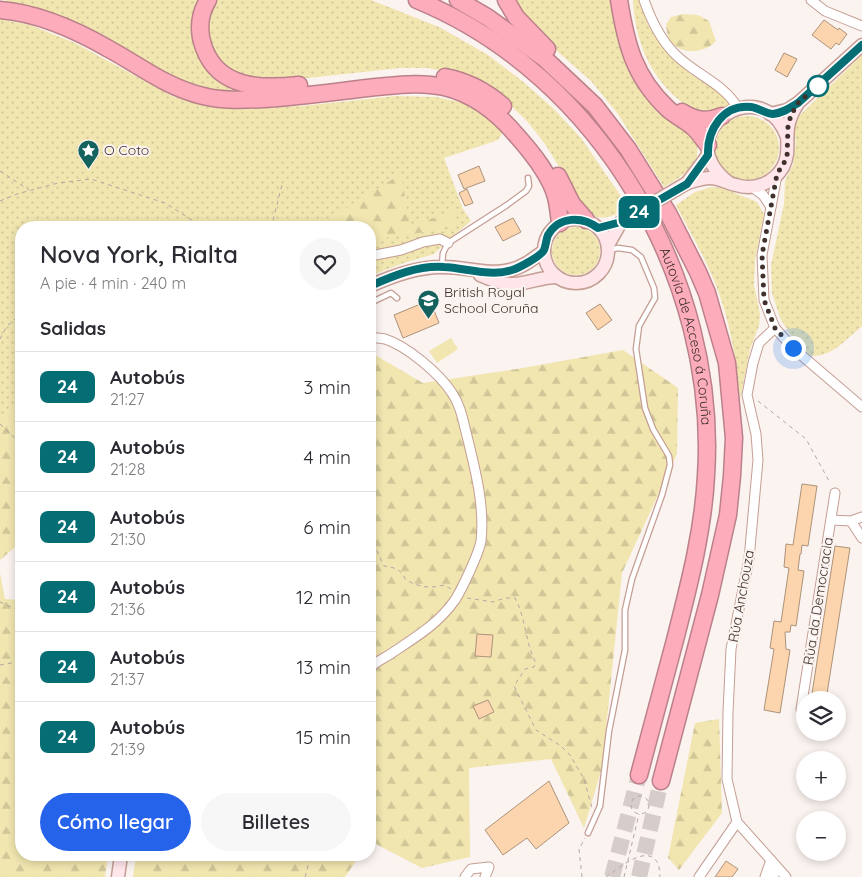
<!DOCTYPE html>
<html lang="es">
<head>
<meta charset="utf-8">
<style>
  body { margin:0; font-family:Quicksand,sans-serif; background:#f7f7f7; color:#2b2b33; height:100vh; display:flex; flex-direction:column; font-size:19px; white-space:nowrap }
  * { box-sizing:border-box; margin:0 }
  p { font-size:16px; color:#7c7c81 }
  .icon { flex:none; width:28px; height:28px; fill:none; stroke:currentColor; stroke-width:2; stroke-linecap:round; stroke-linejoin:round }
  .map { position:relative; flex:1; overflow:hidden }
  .drawer { position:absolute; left:15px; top:221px; width:361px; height:640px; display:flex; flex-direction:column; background:#fff; border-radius:20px; box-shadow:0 2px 8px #0003 }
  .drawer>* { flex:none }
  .badge { padding:0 10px; border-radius:8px; font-size:18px; line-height:32px }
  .tools { position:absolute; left:796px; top:691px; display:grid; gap:10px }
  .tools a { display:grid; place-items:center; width:50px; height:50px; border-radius:50%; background:#fff; box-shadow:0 2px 8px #0003; font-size:25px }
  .you { position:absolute; width:25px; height:25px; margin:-12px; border:4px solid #fff; border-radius:50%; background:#1a73e8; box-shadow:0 0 0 8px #1a73e833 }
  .map>.badge { position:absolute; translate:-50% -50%; box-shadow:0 0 0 2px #fff }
  h2 { padding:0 25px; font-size:19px; line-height:45px }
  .round { display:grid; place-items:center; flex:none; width:52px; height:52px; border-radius:26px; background:#f7f7f7 }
  .overview { display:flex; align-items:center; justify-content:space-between; height:85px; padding:0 25px }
  h1 { font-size:24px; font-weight:600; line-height:38px }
  .cta { display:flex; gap:10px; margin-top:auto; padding:10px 25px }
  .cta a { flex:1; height:58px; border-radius:30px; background:#2563eb; color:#fff; font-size:20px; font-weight:600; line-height:58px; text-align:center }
  .cta a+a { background:#f7f7f7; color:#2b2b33 }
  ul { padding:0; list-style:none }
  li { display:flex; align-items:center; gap:15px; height:70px; padding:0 25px; border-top:1px solid #e1e1e2 }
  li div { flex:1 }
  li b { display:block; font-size:19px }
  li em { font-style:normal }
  li .badge { min-width:55px; font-weight:700; text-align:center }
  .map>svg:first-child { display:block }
</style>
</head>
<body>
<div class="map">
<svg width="862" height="877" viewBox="0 0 862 877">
  <defs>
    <pattern id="grass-dots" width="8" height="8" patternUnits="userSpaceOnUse" patternTransform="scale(1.25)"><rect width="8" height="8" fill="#f1e6b0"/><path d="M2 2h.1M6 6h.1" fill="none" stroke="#d0c698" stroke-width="1.8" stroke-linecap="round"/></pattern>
    <pattern id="forest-firs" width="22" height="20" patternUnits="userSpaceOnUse" patternTransform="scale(1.25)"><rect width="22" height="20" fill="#f1e6b0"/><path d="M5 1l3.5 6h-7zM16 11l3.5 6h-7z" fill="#d0c698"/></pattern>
  </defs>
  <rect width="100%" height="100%" fill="#fbf3f0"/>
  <g fill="url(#grass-dots)">
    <path d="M7 0H201L198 49 258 92C232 95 206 90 182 82L30 7 0 2Z"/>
    <path d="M215 0H371L439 27 488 55 521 80 554 109 581 138 629 208C616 215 605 221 591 215L569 187 560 168 545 144 527 121 506 101 456 73 427 68H400L271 82 235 76 212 55 207 24Z"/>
    <path d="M515 0H612C617 27 620 57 636 80 640 84 646 89 650 93 686 128 729 152 664 187L618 114 591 81 531 28Z"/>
    <path d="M633 0H640L648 25 668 54 692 75 728 98 729 106C707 119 697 115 678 99 648 74 635 38 633 0Z"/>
    <path d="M0 19 30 25 75 43 174 97 209 106 246 109 302 106 396 96 436 97 464 103 479 110 504 131 498 140 444 158 463 209 471 221 453 236 434 254 404 263 370 276V228H21V405L0 417Z"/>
    <path d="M862 55V326C846 339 833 357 811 356L795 342 780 318 772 293 771 265 784 204 785 181 793 165 796 142 794 128 800 115Z"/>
    <circle cx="747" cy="148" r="32"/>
    <path d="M712 187 722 188 757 202 764 214 755 260 754 285 760 314 759 326 750 349 740 400C737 369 733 338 724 309 714 272 693 238 676 205L695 192Z"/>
    <circle cx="576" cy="251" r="24"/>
  </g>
  <g fill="url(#forest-firs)">
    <path d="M683 14 698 15 709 21 716 41C706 52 684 56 672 43 667 38 667 31 666 24L671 17Z"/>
    <path d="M401 174 410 226 459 209 453 228 377 239 370 233V228L362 227 332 217Z"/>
    <path d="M623 350 678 388 677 454 622 573 602 768 584 828 551 759 469 768 470 857 422 868 370 841V352L423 383 517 369Z"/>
    <path d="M21 405V542L0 560V417Z"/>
    <path d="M0 573 5 599 21 600V855H108L105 877H0Z"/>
    <path d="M719 719 722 813 679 870 668 858 695 723Z"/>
    <path d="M136 855H360L345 877H133Z"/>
  </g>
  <path fill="#f1e6b0" d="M451 338 458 349 437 363 429 351Z"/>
  <g fill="#fcd5ae" stroke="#ac937a">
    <path d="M824 20 838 30 839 28 847 34 839 45 836 43 831 49 812 35Z"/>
    <path d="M784 53 797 59 787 77 775 70Z"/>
    <path d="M479 166 485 181 464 189 458 175Z"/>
    <path d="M467 189 473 203 465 206 459 193Z"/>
    <path d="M513 218 521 232 503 241 495 227Z"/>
    <path d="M430 300 439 323 403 338 394 315Z"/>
    <path d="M600 304 612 320 598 330 586 313Z"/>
    <path d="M802 484 817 486 808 546 802 545 801 554H800L798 570 804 571 796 626 791 625 790 632H785L786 649 790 650 780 713 764 710 774 649 770 648 774 621 781 622 789 568 784 567 786 544 793 545Z"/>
    <path d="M835 546 850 548 826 700H811Z"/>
    <path d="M477 634 493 635 491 657 475 656Z"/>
    <path d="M488 700 494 712 479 719 473 706Z"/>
    <path d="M549 781 569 823 536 849 527 838 503 855 485 830Z"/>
    <path d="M726 861 738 869 732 877H715Z"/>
  </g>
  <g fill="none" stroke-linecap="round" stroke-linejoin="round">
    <g stroke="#d6ccc9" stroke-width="16" stroke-dasharray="16 8" stroke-linecap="butt">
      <path d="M612 877 639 775"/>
      <path d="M639 877 661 781"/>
    </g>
    <defs>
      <g id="lane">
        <path d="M442 265 443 253 448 243 507 205 526 191 529 186 528 178"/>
        <path d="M370 303 391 293 397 298"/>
        <path d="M588 833 600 806 609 731 625 650V610L632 579 662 495 670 465 669 456 653 429 645 408 636 349 639 326 655 298 654 288 641 257 632 250 618 248 609 250"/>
      </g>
      <g id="street">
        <path d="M644 0C651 20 661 41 677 56 697 75 724 84 738 108"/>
        <path d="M811 0 825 11 862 26"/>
        <path d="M777 175 762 255 764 300 775 328 793 348 862 407"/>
        <path d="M752 187 763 195 771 207"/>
        <path d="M370 256 401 250 423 242 440 239 448 243"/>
        <path d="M775 328 759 343 753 363 747 395 756 434 758 460 749 559 731 649 728 712 727 779 737 822 786 877"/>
        <path d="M370 337C375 338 380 338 385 339 407 346 440 374 452 393 461 406 463 421 467 436 475 469 485 506 481 541 479 553 462 589 455 600 438 624 416 637 392 653 385 658 376 661 370 668"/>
        <path d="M831 520 851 521 862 517"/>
        <path d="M851 521 862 538"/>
        <path d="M801 709 835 493"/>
        <path d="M772 863 774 877"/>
        <path d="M465 877 471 869 489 867 485 877"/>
        <path d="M699 877 737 822"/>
        <path d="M765 877 771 860"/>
      </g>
      <g id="secondary">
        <path d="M770 114 787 110 798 103 862 45"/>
        <path d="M728 182C666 133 762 68 787 137"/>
        <path d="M687 183C695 181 702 178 710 178 719 178 727 183 736 185 754 191 774 183 783 167 790 154 786 142 788 128 789 119 793 111 798 103"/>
        <path d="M687 183 708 155"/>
        <circle cx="576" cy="251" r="32"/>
        <path d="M608 245 621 222"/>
        <path d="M480 275C491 280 503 285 514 284 529 283 542 277 557 277"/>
        <path d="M370 286C392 276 416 267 441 267 469 266 498 280 525 264 531 261 538 255 544 251"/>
        <path d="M118 877 121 855"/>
      </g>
      <g id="highway">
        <path d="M208 0C199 15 198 32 204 48 219 89 262 89 299 85"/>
        <path id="s1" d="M417 0C600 75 719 280 706 476 703 532 689 585 675 640 663 685 651 730 639 775"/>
        <path d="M458 0 487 17 544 58 595 106 628 149 668 213 698 272 707 293 727 363 734 438 732 476 728 515 710 595 661 781"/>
        <path d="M506 0 516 17 547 49"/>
        <path d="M619 0C626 44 634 77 668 109 676 116 685 120 693 127 699 132 703 139 708 145"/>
        <path d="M0 10C39 13 76 30 109 49 142 67 166 87 203 96 222 101 244 100 264 99 301 97 339 91 376 87 399 85 421 82 444 87 474 94 499 114 518 137 533 154 550 175 556 197 558 205 559 215 560 223"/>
        <path d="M445 77C467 81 486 91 503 106"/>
        <path d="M682 112C696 121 707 122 722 116"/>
        <path d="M558 176 572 204 586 220"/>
      </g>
    </defs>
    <use href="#lane" stroke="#c49e94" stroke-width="7"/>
    <use href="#street" stroke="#c49e94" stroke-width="11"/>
    <use href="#secondary" stroke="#c49e94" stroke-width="15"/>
    <use href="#highway" stroke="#bb818a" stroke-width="19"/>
    <g stroke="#b2a7a4" stroke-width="1" stroke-dasharray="4 4" stroke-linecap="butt">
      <path d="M0 171 29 190"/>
      <path d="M0 201 17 194 58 183 91 179 165 203 195 222 209 228"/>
      <path d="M271 228 283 181"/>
      <path d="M0 339 7 326 21 314"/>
      <path d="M758 401 806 439 829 481"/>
      <path d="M0 424 21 444"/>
      <path d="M370 536 384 566C395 567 401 570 406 580 419 587 429 589 444 585L451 589"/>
      <path d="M467 598 493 602 505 598H515C526 618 525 643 536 663L534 667 525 669 514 686 536 730 561 746 570 755 584 779 592 808"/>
      <path d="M0 602 18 610 21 616"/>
      <path d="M0 665 17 662 21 660"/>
      <circle cx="640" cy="805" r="9"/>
      <path d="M305 877 311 855"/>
      <path d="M582 877 579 849 585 838"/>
      <path d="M606 877C618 869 646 844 657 862 660 865 659 872 660 877"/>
      <path d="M624 877 639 814"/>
    </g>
    <use href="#lane" stroke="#fff" stroke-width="4.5"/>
    <use href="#street" stroke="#fff" stroke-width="9"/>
    <use href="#secondary" stroke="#fee6eb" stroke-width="12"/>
    <use href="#highway" stroke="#fdacbc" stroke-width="16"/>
    <defs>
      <path id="secondary-bridge" d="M621 222 687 183"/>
    </defs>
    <use href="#secondary-bridge" stroke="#c49e94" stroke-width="15" stroke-linecap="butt"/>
    <use href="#secondary-bridge" stroke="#fee6eb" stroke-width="12"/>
  </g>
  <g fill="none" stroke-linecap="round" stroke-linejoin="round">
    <defs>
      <path id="line" d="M370 286C393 276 418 265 444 267 466 268 490 277 512 270 519 268 541 256 544 250 546 245 546 240 548 235 559 216 582 216 598 228L621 222 687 184 708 155C707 130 723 104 751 107 759 108 766 114 773 114 783 113 790 108 798 103L862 45"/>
    </defs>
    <use href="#line" stroke="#fff" stroke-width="11"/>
    <use href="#line" stroke="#056e74" stroke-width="8"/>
    <path stroke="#40312d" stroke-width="5" stroke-dasharray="0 9" d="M793 348 775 328 764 300 762 255 777 174 787 158 788 126 791 115 798 103 823 81 818 86"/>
  </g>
  <defs>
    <symbol id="sight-pin" viewBox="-11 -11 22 30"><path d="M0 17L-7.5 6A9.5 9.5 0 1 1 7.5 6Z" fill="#14625d" stroke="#fbf3f0"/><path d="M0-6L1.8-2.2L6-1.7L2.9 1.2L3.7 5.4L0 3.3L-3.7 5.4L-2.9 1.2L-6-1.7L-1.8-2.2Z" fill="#fff"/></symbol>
    <symbol id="school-pin" viewBox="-11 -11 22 30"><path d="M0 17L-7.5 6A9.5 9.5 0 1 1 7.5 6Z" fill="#14625d" stroke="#fbf3f0"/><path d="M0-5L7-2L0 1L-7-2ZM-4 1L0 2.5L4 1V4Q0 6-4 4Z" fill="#fff"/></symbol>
  </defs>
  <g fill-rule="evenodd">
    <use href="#sight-pin" x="76" y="138" width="25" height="34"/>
    <use href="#school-pin" x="416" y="288" width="25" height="34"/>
  </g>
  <circle fill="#fff" stroke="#056e74" stroke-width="2.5" cx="818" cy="86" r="10"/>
  <g text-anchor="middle" stroke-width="4" stroke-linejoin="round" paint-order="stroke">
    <g font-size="14" fill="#40312d" stroke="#fbf3f0" text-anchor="start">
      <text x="104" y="155">O Coto</text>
      <text x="444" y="297">British Royal<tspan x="444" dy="16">School Coruña</tspan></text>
    </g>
    <g font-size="14" fill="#40312d" stroke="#fbf3f0">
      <text dy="5" stroke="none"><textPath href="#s1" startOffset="450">Autovía de Acceso á Coruña</textPath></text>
      <text transform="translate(741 596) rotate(-80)" y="5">Rúa Anchouza</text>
      <text transform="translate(818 601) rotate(-81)" y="5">Rúa da Democracia</text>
    </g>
  </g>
</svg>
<div class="tools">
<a><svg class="icon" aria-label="layers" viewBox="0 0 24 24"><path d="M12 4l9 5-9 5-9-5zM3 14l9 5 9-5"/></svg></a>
<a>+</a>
<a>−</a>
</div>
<div class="you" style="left:793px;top:348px"></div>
<b class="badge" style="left:639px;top:212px;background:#056e74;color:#fff">24</b>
<section class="drawer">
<div class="overview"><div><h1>Nova York, Rialta</h1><p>A pie · 4 min · 240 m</p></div><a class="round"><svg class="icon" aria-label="heart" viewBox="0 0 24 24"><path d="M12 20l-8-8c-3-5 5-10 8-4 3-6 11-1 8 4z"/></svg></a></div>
<h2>Salidas</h2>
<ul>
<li><span class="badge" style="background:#056e74;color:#fff">24</span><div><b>Autobús</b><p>21:27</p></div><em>3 min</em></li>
<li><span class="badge" style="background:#056e74;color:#fff">24</span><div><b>Autobús</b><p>21:28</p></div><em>4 min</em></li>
<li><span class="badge" style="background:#056e74;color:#fff">24</span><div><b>Autobús</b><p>21:30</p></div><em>6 min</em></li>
<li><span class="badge" style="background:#056e74;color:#fff">24</span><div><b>Autobús</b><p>21:36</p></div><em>12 min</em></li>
<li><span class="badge" style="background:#056e74;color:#fff">24</span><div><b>Autobús</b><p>21:37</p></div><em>13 min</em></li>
<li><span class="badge" style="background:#056e74;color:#fff">24</span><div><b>Autobús</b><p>21:39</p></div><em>15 min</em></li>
</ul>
<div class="cta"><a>Cómo llegar</a><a>Billetes</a></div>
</section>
</div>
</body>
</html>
